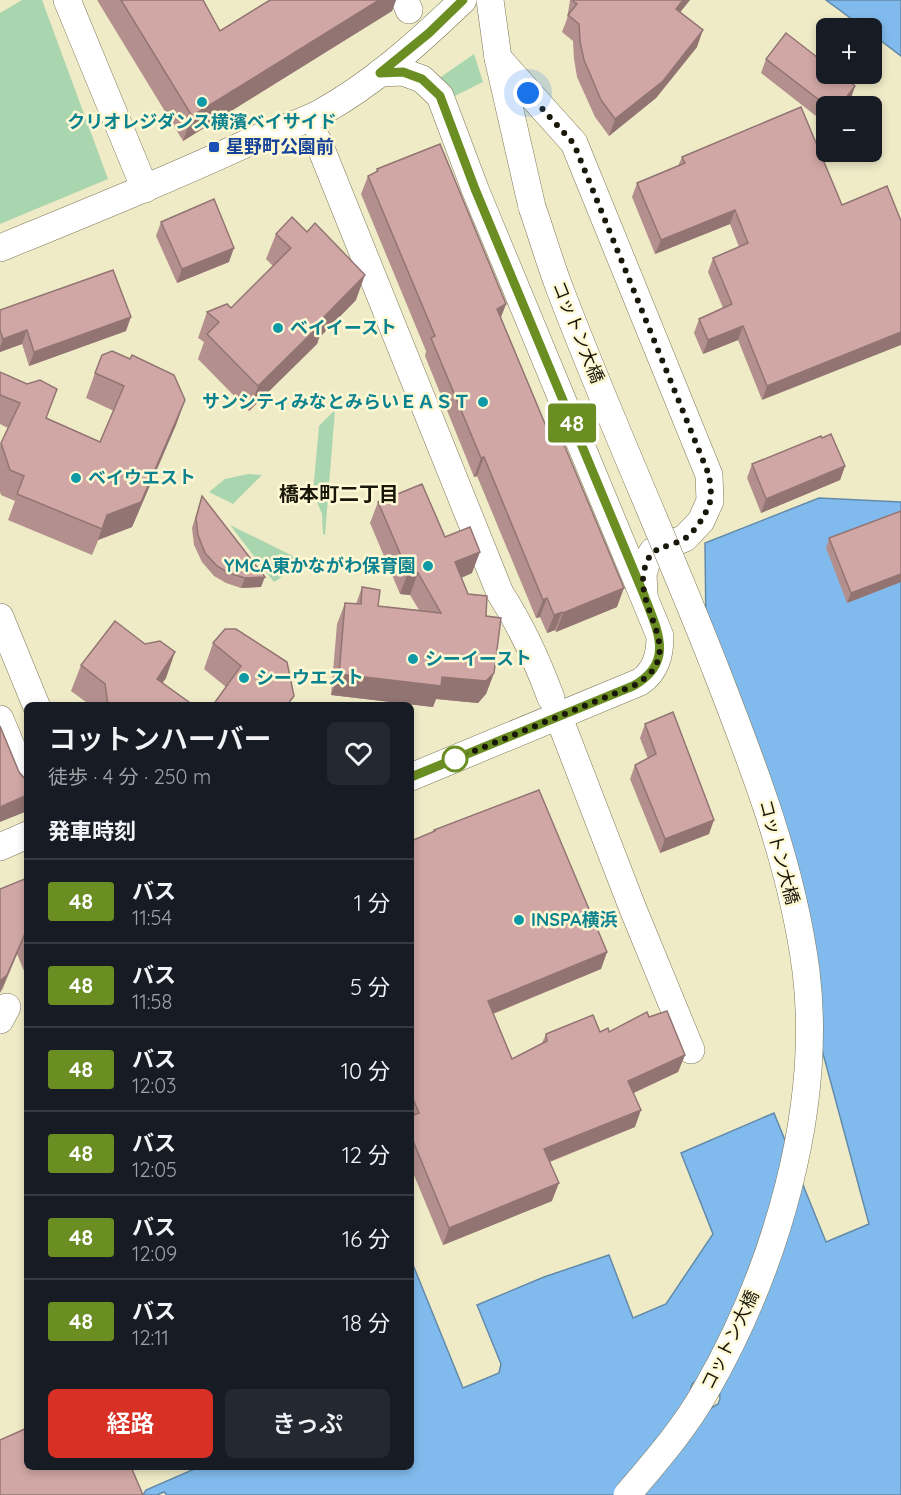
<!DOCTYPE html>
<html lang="ja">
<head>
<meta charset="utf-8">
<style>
  body { margin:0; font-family:Quicksand,"Noto Sans JP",sans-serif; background:#242831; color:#f1f3f6; height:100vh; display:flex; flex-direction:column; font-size:22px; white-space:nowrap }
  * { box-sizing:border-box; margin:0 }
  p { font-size:20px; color:#9ea1a6 }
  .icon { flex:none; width:33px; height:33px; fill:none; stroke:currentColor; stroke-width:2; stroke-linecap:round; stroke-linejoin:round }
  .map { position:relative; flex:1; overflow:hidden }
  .sheet { position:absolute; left:24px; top:702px; width:390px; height:768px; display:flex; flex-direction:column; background:#171b24; border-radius:9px; box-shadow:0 3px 9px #0003 }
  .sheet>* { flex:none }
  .badge { padding:0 12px; border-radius:4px; font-size:21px; line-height:39px }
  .buttons { position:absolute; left:816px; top:18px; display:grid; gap:12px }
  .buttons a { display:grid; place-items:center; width:66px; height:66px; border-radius:9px; background:#171b24; box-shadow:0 3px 9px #0003; font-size:30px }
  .you { position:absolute; width:30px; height:30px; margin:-15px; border:4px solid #fff; border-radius:50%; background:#1a73e8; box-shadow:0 0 0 9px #1a73e833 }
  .map>.badge { position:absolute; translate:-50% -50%; box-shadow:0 0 0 3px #fff }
  h2 { padding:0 24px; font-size:22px; line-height:54px }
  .round { display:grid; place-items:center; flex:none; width:63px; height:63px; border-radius:9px; background:#242831 }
  .overview { display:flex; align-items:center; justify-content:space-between; height:102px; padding:0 24px }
  h1 { font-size:28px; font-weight:600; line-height:45px }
  .action { display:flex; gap:12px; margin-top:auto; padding:12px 24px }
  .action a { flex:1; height:69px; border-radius:9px; background:#d93025; color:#fff; font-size:24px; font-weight:600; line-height:69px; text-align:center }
  .action a+a { background:#242831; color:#f1f3f6 }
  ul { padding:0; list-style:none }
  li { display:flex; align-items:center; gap:18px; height:84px; padding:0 24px; border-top:2px solid #363941 }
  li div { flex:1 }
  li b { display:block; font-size:22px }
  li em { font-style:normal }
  li .badge { min-width:66px; font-weight:700; text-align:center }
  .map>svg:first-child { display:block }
</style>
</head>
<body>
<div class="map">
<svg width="901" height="1495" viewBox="0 0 901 1495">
  <rect width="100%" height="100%" fill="#f0ebc7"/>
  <g fill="#a9d5af">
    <path d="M22 0H42L108 179 0 224V13Z"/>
    <path d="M474 54 483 82 451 98 438 79Z"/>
    <path d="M335 410 325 535 323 534 322 514 313 492 319 426Z"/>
    <path d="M248 474 262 475 233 504 209 492 225 479Z"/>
    <path d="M230 525 299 559 288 573 274 582Z"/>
  </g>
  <g fill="#81bbed" stroke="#628aa9" stroke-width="1.5" fill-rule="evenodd">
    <path d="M826 0H901V56L872 34V28H864Z"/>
    <path d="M819 498 901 502V1495H167L164 1492 157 1495H143L146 1490 199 1467H411V1260L463 1388 499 1373 501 1364 477 1305 544 1277 609 1255 633 1318 666 1304 713 1234 681 1153 774 1113 826 1242 869 1224 749 779 706 630 705 543ZM696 1381 719 1386 720 1399 718 1404 708 1410 689 1396 692 1384Z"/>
  </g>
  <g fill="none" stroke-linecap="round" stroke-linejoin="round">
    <defs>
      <g id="minor">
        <path d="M67 0 145 189"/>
        <path d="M405 0 409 10"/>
        <path d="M490 0 498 58 532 207"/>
        <path d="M498 58 574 143 709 475 710 501 701 521 685 538 653 551 647 561 643 574 644 593"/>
        <path d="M380 73 403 72 422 79 440 96 475 189 660 636C660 655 656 671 640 682L411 777"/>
        <path d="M318 141 500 593C522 627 537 660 551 698"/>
        <path d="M0 248C86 213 172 178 256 139 277 129 300 124 320 113 373 84 419 42 463 0"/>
        <path d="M0 617 36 705"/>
        <path d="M0 719 27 784"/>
        <path d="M563 728 633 909 691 1050"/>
        <path d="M0 847 27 835"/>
        <path d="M0 1020 7 1007"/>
      </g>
    </defs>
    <use href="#minor" stroke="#7c7656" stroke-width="28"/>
    <use href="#minor" stroke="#fff" stroke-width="27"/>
    <defs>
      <path id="minor-bridge" d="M532 207C542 235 550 264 561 292 609 418 665 540 714 665 753 765 792 864 806 971 823 1110 775 1270 706 1390 685 1428 655 1462 627 1495"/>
    </defs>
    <use href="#minor-bridge" stroke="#7c7656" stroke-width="28" stroke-linecap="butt"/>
    <use href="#minor-bridge" stroke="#fff" stroke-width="27"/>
  </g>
  <g fill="#b3908d">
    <path d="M97 0H203L220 31 270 0H396L392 11 183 141Z"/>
    <path d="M570 0H690L680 12 697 47 656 98 609 136 595 117 577 77 574 59 573 41 562 32 567 19Z"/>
    <path d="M766 59 855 86 850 101 845 106H826V122L825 123 761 73Z"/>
    <path d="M682 157 842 205 762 400 738 340 703 354 694 333 699 319 723 308 708 272 713 258 739 247 730 224 655 254 632 197 637 183 678 166Z"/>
    <path d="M377 169 506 304 501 317 617 607 556 632 555 630 547 633 540 617 536 618 477 476 474 477 425 356 426 351 361 194 368 176 376 172Z"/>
    <path d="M161 222 229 262 177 283 156 236Z"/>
    <path d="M276 234 356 300 319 338 317 344 249 411 198 359 204 342 198 338 207 312 231 308 273 266 266 259Z"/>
    <path d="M0 310 126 331 29 366 22 344 0 352Z"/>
    <path d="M0 372 46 418 100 442 114 411 86 398 95 373 185 400 176 425 132 527 98 540 92 555 8 520 15 501 1 495 0 492V445L8 428 0 424Z"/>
    <path d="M752 464 845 466 840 480 761 513 747 478Z"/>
    <path d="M202 496 261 587 241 588 226 583 214 576 202 562 194 545 192 528Z"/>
    <path d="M378 502 445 537 472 573 461 578 468 594 486 616 494 673 486 694 478 703 436 699 433 707 331 695 337 624 345 603 356 604 362 587 378 606 419 610 410 595 400 594 370 523Z"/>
    <path d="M901 511V582L847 603 826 548 829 538Z"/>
    <path d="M213 643 290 705 226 687 204 669Z"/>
    <path d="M81 665 166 678 162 683 193 705H90L71 691Z"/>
    <path d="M645 724 709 834 660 853 630 779 635 765 648 759 640 738Z"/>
    <path d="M434 830 607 952 601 969 493 1014 512 1059 542 1043 546 1034 609 1032 649 1017 685 1055 678 1072 634 1093 635 1127 550 1162 552 1201 443 1245 411 1168V841L433 832Z"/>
    <path d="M27 878V978L17 954 1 993Z"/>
  </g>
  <g fill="#927573">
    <path d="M379 0H396L392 11 183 141 192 116Z"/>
    <path d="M683 0H690L669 26 676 9Z"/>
    <path d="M703 30 697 47 656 98 609 136 615 119Z"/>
    <path d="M855 86 850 101 845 106H841L842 103Z"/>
    <path d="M735 210 730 224 655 254 661 240Z"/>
    <path d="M234 248 229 262 177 283 182 269Z"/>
    <path d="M365 275 356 300 319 338 317 344 249 411 258 386Z"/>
    <path d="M506 304 499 322 497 309Z"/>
    <path d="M131 317 126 331 29 366 34 352Z"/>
    <path d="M743 326 738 340 703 354 708 340Z"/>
    <path d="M27 330 22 344 0 352V347L3 339Z"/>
    <path d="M901 332V345L762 400 767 386Z"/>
    <path d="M185 400 176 425 132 527 98 540 92 555 107 515Z"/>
    <path d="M484 457 477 476 474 477 481 458Z"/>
    <path d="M845 466 840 480 761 513 766 499Z"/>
    <path d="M480 552 472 573 447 584 455 562Z"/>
    <path d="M408 572 418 573 410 595 400 594Z"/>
    <path d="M901 574V582L847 603 851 593Z"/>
    <path d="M265 577 261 587 241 588 245 578Z"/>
    <path d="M624 588 617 607 556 632 563 613Z"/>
    <path d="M547 598 540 617 536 618 543 600Z"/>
    <path d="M562 612 555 630 547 633 554 615Z"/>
    <path d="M175 652 166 678 148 704 157 679Z"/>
    <path d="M494 673 486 694 478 703 436 699 433 707 331 695 339 674 442 677Z"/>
    <path d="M27 795V805L25 812 0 822V807Z"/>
    <path d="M714 820 709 834 660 853 665 839Z"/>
    <path d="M24 936 17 954 0 993V981Z"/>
    <path d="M607 952 601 969 482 1018 488 1001Z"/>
    <path d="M685 1055 678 1072 622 1098 628 1081Z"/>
    <path d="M641 1110 635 1127 538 1166 544 1149Z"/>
    <path d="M559 1183 552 1201 443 1245 449 1228Z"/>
  </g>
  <g fill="#d0a7a4" stroke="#927573" stroke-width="1.5">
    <path d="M121 0H203L220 31 270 0H379L192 116Z"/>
    <path d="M573 0H683L676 9 703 30 663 81 615 119 601 100 584 60 580 42 579 24 568 15 577 4 573 1Z"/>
    <path d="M786 33 826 64V74H838L855 86 842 103 838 99 833 106H827L766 59Z"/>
    <path d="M801 107 842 205 887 186 901 221V332L767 386 743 326 708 340 699 319 732 304 713 258 748 243 735 210 661 240 637 183 685 163 682 157Z"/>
    <path d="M440 144 506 304 497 309 548 431 558 430 624 588 563 613 562 612 554 615 547 598 543 600 484 457 481 458 431 338 435 336 368 176 378 171 377 169Z"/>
    <path d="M214 199 234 248 182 269 161 222Z"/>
    <path d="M292 217 307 232 315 223 365 275 324 317 326 319 258 386 207 334 219 322 207 312 227 304 231 308 291 248 276 234Z"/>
    <path d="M113 270 131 317 34 352 27 330 3 339 0 330V310Z"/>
    <path d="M112 351 130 359 132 355 174 375 185 400 141 502 107 515 102 529 17 494 24 476 10 470 1 443 20 403 0 395V372L27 384 40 380 57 389 46 418 100 442 124 386 95 373 102 355Z"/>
    <path d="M831 434 845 466 766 499 752 464 821 436 822 438Z"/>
    <path d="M422 484 445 537 470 527 480 552 455 562 468 594 487 596 486 616 501 618 494 673 486 681 442 677 441 686 339 674 345 603 361 604 362 587 380 590 378 606 441 613 418 573 408 572 378 502Z"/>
    <path d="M202 496 265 577 245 578 229 573 217 566 205 553 198 535 196 518Z"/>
    <path d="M901 511V574L851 593 829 538Z"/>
    <path d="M115 621 145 644 160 641 175 652 157 679 193 705H108L105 684 81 665Z"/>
    <path d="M225 629H236L287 662 294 696 287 705H213L241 666 213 643Z"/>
    <path d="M673 712 714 820 665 839 635 765 656 754 645 724Z"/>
    <path d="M0 726 19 772 25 779 27 784V795L0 807Z"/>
    <path d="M539 790 607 952 488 1001 512 1059 547 1041 546 1034 593 1015 600 1032 608 1028 609 1032 647 1012 649 1017 667 1011 685 1055 628 1081 641 1110 544 1149 559 1183 449 1228 411 1136V1116L419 1113 411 1094V841L435 831 434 830Z"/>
    <path d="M27 878V944L24 936 7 975 0 981V889Z"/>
    <path d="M27 1428V1467H131L143 1495H0V1440Z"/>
  </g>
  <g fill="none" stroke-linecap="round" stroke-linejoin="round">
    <defs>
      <path id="line" d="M411 777 633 686C676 662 657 630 644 595L475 189 440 96 422 79 403 72 380 73 429 33 463 0"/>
    </defs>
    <use href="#line" stroke="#fff" stroke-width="14"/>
    <use href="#line" stroke="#6b8e23" stroke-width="9"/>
    <path stroke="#19170a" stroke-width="6" stroke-dasharray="0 10.8" d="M455 759 633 686C691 654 635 613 644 571 650 544 664 550 684 539 695 532 706 515 710 502 712 494 710 483 709 475L574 144 528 93"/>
  </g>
  <g fill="#0f9aa8" stroke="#fef8d4" stroke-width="2">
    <circle cx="202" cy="102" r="6"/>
    <circle cx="278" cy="328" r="6"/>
    <circle cx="483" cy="402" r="6"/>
    <circle cx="76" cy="478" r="6"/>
    <circle cx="428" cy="566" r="6"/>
    <circle cx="413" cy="659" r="6"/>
    <circle cx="244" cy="678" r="6"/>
    <circle cx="519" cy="920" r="6"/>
  </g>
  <rect fill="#1a4fb4" stroke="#fef8d4" stroke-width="2" x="208" y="141" width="12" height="12" rx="3"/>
  <circle fill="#fff" stroke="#6b8e23" stroke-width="3" cx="455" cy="759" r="12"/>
  <g text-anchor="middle" stroke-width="5" stroke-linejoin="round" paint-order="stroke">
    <g font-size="18" font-weight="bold" fill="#0d838f" stroke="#fef8d4" text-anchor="start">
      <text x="202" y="128" text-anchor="middle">クリオレジダンス横濱ベイサイド</text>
      <text x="290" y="334">ベイイースト</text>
      <text x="471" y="408" text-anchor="end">サンシティみなとみらいＥＡＳＴ</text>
      <text x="88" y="484">ベイウエスト</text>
      <text x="416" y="572" text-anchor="end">YMCA東かながわ保育園</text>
      <text x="425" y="665">シーイースト</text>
      <text x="256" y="684">シーウエスト</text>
      <text x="531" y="926">INSPA横浜</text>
    </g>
    <g font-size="18" font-weight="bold" fill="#164399" stroke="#fef8d4" text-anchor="start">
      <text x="226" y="153">星野町公園前</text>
    </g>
    <g font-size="18" fill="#19170a" stroke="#fef8d4">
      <text transform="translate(578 332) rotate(68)" y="6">コットン大橋</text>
      <text transform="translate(779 852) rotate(75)" y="6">コットン大橋</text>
      <text transform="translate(730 1340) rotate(-64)" y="6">コットン大橋</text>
    </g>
    <g font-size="20" font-weight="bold" fill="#19170a" stroke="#fef8d4">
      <text x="339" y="501">橋本町二丁目</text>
    </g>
  </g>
</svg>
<div class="buttons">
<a>+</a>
<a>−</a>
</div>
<div class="you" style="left:528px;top:93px"></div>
<b class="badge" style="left:572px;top:423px;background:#6b8e23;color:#fff">48</b>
<section class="sheet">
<div class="overview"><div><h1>コットンハーバー</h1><p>徒歩 · 4 分 · 250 m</p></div><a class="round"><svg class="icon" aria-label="heart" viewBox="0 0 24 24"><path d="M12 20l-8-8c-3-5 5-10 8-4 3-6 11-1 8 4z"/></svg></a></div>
<h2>発車時刻</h2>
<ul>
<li><span class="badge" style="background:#6b8e23;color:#fff">48</span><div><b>バス</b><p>11:54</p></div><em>1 分</em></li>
<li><span class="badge" style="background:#6b8e23;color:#fff">48</span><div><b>バス</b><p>11:58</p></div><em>5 分</em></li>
<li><span class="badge" style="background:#6b8e23;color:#fff">48</span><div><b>バス</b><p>12:03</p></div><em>10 分</em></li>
<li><span class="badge" style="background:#6b8e23;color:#fff">48</span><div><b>バス</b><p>12:05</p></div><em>12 分</em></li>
<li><span class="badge" style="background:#6b8e23;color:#fff">48</span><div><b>バス</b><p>12:09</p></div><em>16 分</em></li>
<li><span class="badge" style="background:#6b8e23;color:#fff">48</span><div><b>バス</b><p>12:11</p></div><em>18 分</em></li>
</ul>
<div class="action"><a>経路</a><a>きっぷ</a></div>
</section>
</div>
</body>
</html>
